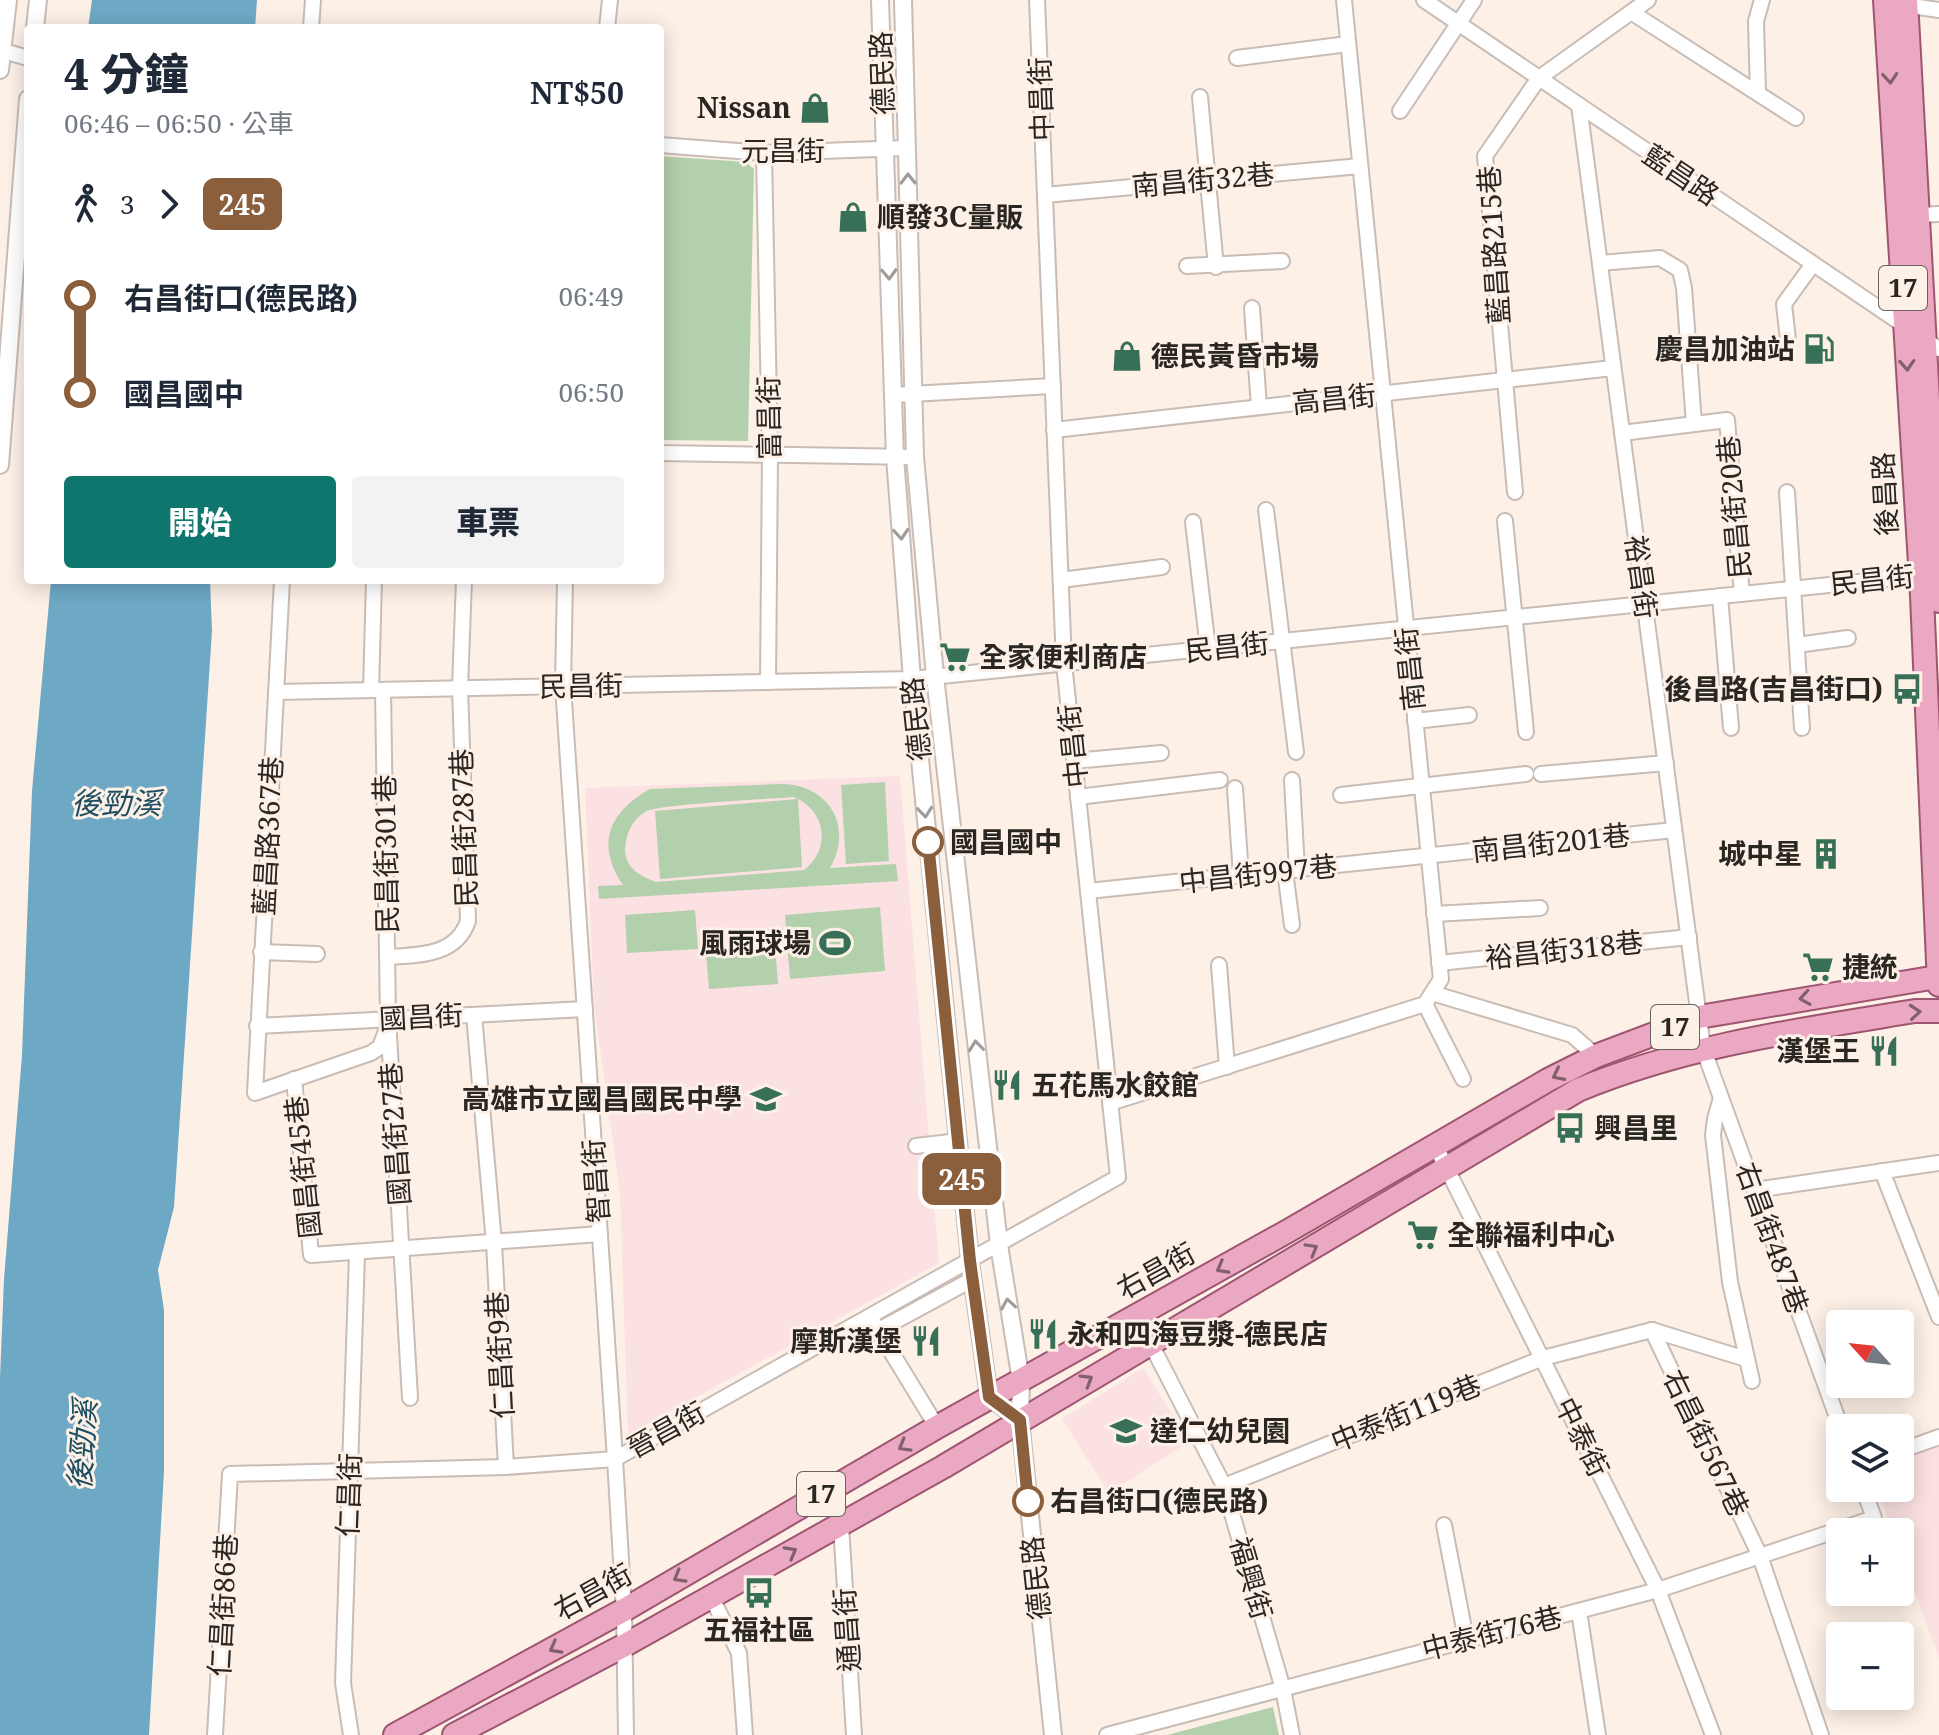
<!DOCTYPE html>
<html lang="zh-TW">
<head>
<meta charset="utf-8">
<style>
  body { margin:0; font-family:"Noto Serif","Noto Sans TC",serif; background:#f2f2f3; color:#1f2937; height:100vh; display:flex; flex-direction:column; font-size:30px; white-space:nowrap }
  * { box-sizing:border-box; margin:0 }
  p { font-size:26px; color:#747a83 }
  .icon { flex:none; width:44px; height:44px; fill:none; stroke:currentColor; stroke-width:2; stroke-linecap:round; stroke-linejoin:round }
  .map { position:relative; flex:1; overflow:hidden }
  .details { position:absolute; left:24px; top:24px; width:640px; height:560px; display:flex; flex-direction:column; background:#fff; border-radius:8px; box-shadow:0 4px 20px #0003 }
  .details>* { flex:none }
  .badge { padding:0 16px; border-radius:12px; font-size:28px; line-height:52px }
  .needle { width:52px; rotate:297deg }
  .fabs { position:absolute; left:1826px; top:1310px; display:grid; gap:16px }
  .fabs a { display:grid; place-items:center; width:88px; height:88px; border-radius:8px; background:#fff; box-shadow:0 4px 20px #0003; font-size:40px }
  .map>.badge { position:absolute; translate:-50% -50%; box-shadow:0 0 0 4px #fff }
  .legs { display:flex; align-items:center; gap:12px; height:88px; padding:0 40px; font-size:26px }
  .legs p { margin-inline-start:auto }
  .summary { display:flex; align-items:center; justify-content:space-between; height:136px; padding:0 40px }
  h1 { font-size:44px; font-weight:800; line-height:60px }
  .primary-button { display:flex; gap:16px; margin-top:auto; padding:16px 40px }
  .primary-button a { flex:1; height:92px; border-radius:8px; background:#0f766e; color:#fff; font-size:32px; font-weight:800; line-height:92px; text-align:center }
  .primary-button a+a { background:#f2f2f3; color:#1f2937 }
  ul { padding:0 40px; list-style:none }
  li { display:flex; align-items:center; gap:28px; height:96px; font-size:30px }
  li i { display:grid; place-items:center; width:12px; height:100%; margin:0 10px; background:currentColor }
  li i::after { content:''; width:20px; height:20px; margin:-10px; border:6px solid; border-radius:50%; background:#fff }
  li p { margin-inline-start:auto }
  li:first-child i { background:linear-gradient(#0000 50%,currentColor 0) }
  li:last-child i { background:linear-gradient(currentColor 50%,#0000 0) }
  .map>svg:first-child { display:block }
</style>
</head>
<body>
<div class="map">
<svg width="1939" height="1735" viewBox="0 0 1939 1735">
  <rect width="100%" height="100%" fill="#fdf0e7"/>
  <g fill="#fce1e2">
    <path d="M900 776 939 1263 628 1435 620 1193 594 1005 585 788Z"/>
    <path d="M1143 1368 1189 1442 1109 1493 1062 1419Z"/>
    <path d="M1939 1444V1658L1900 1551V1532H1893L1877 1488H1900V1458Z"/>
  </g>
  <g fill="#b3d0ad" fill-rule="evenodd">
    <path d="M660 156 746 162 754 169 748 441 660 440Z"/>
    <path d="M885 782 889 861 846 864 841 785Z"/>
    <path d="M781 784C829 784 854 827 830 868L896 864 898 881 599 899 598 886 623 885C595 844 609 812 650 789ZM794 797 797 799 655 811 660 879 802 867 798 799C827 814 830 850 804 870L656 882C640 876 625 868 625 849 626 834 632 820 645 812 657 804 772 799 794 797Z"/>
    <path d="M880 907 885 971 790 979 785 915Z"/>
    <path d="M695 910 698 949 627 953 625 915Z"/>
    <path d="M775 946 778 984 709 989 706 952Z"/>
    <path d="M1273 1707 1279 1735H1167Z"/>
  </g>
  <g fill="#6da9c5">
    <path d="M92 0H257L255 28H88Z"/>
    <path d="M51 580H210L212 631 174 1207 158 1270 164 1310V1471L149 1735H0V1378L4 1279 22 1055 32 791Z"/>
  </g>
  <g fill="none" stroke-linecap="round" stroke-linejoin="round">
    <defs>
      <g id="minor">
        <path d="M1424 0 1939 349"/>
        <path d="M1898 4 1939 10"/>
        <path d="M1631 12 1796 118"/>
        <path d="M311 28 313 0"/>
        <path d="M607 28 610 0"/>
        <path d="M0 50 28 58"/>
        <path d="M1237 58 1348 44"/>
        <path d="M1758 93 1756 21 1762 0"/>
        <path d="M1200 97 1216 267"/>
        <path d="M1579 105 1703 1048 1841 1428"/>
        <path d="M1400 111 1474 0"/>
        <path d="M660 145 764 153 907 148"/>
        <path d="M764 153 770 455 768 682"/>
        <path d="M1045 195 1360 166"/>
        <path d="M1919 215 1939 214"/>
        <path d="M1600 263 1660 258 1680 270 1684 288 1694 424"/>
        <path d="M1187 266 1282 261"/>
        <path d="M1252 308 1259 407"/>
        <path d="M1788 340 1784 304 1813 264"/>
        <path d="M893 395 1053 386"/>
        <path d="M1054 430 1613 368"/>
        <path d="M1622 433 1727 420 1742 594"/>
        <path d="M660 453 915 457"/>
        <path d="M1515 492 1485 156 1539 78 1648 0"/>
        <path d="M1787 492 1802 728"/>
        <path d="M1266 510 1296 752"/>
        <path d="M1505 521 1526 732"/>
        <path d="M1193 522 1208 649"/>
        <path d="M282 580 255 1093 371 1053 380 1047 386 1031"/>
        <path d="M565 580 563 686 615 1459 624 1610 626 1735"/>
        <path d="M1061 580 1162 567"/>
        <path d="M1720 596 1731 728"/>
        <path d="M1797 645 1848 638"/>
        <path d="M371 690 374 580"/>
        <path d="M383 690 388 1018 410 1398"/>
        <path d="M276 692 912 679 1926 575"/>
        <path d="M1415 721 1469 715"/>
        <path d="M1074 761 1161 753"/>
        <path d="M1541 774 1666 763"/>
        <path d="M1292 780 1297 870"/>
        <path d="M1235 788 1241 876"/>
        <path d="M1341 795 1526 774"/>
        <path d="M1078 797 1220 780"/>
        <path d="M1285 871 1292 925"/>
        <path d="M1088 891 1674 830"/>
        <path d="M1434 914 1540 908"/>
        <path d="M261 952 317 954"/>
        <path d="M387 957C419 955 456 956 468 921L460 688 464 580"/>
        <path d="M1439 963 1689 937"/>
        <path d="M1219 965 1227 1067"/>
        <path d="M1432 993 1572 1035 1596 1056"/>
        <path d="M1425 1004 1463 1079"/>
        <path d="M474 1015 494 1243 506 1467"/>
        <path d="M257 1026 585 1009"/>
        <path d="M294 1079 311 1255 600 1234"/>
        <path d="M1721 1098 1715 1119 1713 1135 1730 1282 1752 1381"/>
        <path d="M1110 1103 1425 1004 1441 979 1344 0"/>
        <path d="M1435 1145 1658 1590 1713 1735"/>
        <path d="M916 1146 959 1141"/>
        <path d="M1882 1171 1939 1317"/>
        <path d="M1755 1190 1939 1163"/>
        <path d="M870 1317 937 1427"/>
        <path d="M879 1330 973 1279"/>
        <path d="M1652 1330 1760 1556 1821 1735"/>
        <path d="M1652 1330 1746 1359"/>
        <path d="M1150 1342 1224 1486 1283 1689 1292 1735"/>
        <path d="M1900 1451 1939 1437"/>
        <path d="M1224 1486 1543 1358 1652 1330"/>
        <path d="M841 1525 854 1735"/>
        <path d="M1444 1525 1466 1639"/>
        <path d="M711 1596 739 1653 745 1735"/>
        <path d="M1579 1611 1598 1735"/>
        <path d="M215 1735 230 1474 506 1467 615 1459 1118 1177 1064 663 1037 0"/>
        <path d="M351 1735 343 1683 357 1254"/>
        <path d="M1107 1735 1658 1590 1874 1518 1863 1488"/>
      </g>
      <g id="tertiary">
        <path d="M880 0 895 457 912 679 970 1261 989 1397 1020 1420"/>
        <path d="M903 0 915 457 935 676 999 1245 1021 1381 1020 1420 1053 1735"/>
        <path d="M35 28 38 0"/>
        <path d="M0 70 8 0"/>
        <path d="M0 465 28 99"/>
      </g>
      <g id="primary">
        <path d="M1885 0 1922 596 1939 985"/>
        <path d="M1906 0 1939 601"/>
        <path d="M395 1735 624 1610 937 1427 1288 1231 1548 1080 1596 1056 1699 1017 1937 977"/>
        <path d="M454 1735 625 1645 943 1467 1578 1090C1687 1045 1799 1030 1915 1011H1939"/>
      </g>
    </defs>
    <use href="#minor" stroke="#c9bcb4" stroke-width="18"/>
    <use href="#tertiary" stroke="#c9bcb4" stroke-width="20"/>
    <use href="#primary" stroke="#9e5570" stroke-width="26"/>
    <use href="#minor" stroke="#fff" stroke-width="14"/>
    <use href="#tertiary" stroke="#fff" stroke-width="16"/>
    <use href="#primary" stroke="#eaa8c2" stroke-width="22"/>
  </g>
  <defs><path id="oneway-chevron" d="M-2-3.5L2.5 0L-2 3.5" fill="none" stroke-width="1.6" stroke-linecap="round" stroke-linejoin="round" transform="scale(2)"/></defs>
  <g stroke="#80606a">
    <use href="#oneway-chevron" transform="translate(1890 78) rotate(86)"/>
    <use href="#oneway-chevron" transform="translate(1907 365) rotate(87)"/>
    <use href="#oneway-chevron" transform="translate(1805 998) rotate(171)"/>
    <use href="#oneway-chevron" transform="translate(1915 1012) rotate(-5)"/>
    <use href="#oneway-chevron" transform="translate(1558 1075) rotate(153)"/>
    <use href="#oneway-chevron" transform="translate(1312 1249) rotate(-30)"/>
    <use href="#oneway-chevron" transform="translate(1222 1268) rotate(151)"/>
    <use href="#oneway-chevron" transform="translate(1087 1380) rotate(-31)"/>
    <use href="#oneway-chevron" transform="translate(904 1446) rotate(150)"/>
    <use href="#oneway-chevron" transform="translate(791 1552) rotate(-29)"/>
    <use href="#oneway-chevron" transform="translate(679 1577) rotate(150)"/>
    <use href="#oneway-chevron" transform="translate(555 1648) rotate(151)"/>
  </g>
  <g stroke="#9f9d9c">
    <use href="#oneway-chevron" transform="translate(908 179) rotate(-91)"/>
    <use href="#oneway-chevron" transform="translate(889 274) rotate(88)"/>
    <use href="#oneway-chevron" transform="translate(901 534) rotate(86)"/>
    <use href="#oneway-chevron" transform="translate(925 812) rotate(84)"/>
    <use href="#oneway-chevron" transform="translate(976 1046) rotate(-96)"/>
    <use href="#oneway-chevron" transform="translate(1008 1304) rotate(-99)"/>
  </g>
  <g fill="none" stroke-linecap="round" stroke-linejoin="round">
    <defs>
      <path id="line-1" d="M928 842 970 1261 989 1397 1020 1420 1028 1501"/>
    </defs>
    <use href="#line-1" stroke="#fff" stroke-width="18"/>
    <use href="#line-1" stroke="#8b5e3c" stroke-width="12"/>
  </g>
  <defs>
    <symbol id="shop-bare" viewBox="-9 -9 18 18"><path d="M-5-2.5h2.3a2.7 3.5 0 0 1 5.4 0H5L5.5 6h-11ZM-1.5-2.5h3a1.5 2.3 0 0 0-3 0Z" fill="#376f57" stroke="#fdf0e7" stroke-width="2.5" paint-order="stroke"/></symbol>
    <symbol id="fuel-bare" viewBox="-9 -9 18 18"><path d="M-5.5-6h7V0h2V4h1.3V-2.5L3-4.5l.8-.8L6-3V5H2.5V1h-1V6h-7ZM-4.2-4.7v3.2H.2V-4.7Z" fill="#376f57" stroke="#fdf0e7" stroke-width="2.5" paint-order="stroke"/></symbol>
    <symbol id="supermarket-bare" viewBox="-9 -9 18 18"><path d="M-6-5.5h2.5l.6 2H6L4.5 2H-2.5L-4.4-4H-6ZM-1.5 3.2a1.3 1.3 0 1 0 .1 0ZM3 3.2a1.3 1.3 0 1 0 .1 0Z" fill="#376f57" stroke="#fdf0e7" stroke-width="2.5" paint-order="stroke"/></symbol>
    <symbol id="bus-bare" viewBox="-9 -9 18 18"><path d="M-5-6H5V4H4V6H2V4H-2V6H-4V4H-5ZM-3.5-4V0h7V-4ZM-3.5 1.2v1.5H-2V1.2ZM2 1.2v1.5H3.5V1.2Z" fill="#376f57" stroke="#fdf0e7" stroke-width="2.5" paint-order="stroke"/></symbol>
    <symbol id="building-bare" viewBox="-9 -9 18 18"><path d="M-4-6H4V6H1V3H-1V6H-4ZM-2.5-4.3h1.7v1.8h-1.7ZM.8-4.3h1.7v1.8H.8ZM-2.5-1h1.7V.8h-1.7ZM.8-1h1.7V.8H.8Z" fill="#376f57" stroke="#fdf0e7" stroke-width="2.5" paint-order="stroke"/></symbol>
    <symbol id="stadium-bare" viewBox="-9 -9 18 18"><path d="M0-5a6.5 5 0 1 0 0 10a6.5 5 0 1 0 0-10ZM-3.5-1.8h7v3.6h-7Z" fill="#376f57" stroke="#fdf0e7" stroke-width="2.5" paint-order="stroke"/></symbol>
    <symbol id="restaurant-bare" viewBox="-9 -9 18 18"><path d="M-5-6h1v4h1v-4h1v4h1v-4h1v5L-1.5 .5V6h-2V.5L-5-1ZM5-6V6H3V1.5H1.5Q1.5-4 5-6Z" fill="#376f57" stroke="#fdf0e7" stroke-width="2.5" paint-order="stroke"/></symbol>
    <symbol id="school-bare" viewBox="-9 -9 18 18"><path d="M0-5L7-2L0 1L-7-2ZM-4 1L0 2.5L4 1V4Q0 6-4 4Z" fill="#376f57" stroke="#fdf0e7" stroke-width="2.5" paint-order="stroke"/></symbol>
  </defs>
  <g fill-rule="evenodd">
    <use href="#shop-bare" x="793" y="86" width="44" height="44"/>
    <use href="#shop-bare" x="831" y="195" width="44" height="44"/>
    <use href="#fuel-bare" x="1797" y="327" width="44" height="44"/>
    <use href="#shop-bare" x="1105" y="334" width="44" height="44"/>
    <use href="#supermarket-bare" x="933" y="635" width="44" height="44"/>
    <use href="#bus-bare" x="1885" y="667" width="44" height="44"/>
    <use href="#building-bare" x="1804" y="832" width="44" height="44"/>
    <use href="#stadium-bare" x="813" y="921" width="44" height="44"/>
    <use href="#supermarket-bare" x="1796" y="945" width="44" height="44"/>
    <use href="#restaurant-bare" x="1862" y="1029" width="44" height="44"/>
    <use href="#restaurant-bare" x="985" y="1063" width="44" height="44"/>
    <use href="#school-bare" x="744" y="1077" width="44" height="44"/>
    <use href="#bus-bare" x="1548" y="1106" width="44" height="44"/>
    <use href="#supermarket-bare" x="1401" y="1213" width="44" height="44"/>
    <use href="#restaurant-bare" x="1021" y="1312" width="44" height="44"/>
    <use href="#restaurant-bare" x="904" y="1319" width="44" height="44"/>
    <use href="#school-bare" x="1104" y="1409" width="44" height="44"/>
    <use href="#bus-bare" x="737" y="1571" width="44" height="44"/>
  </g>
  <g fill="#fff" stroke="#8b5e3c" stroke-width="4">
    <circle cx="928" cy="842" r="14"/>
    <circle cx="1028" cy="1501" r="14"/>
  </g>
  <g text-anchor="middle" stroke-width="6" stroke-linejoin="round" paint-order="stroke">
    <g fill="#fdf0e7" stroke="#69635d" stroke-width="2">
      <rect x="1879" y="266" width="48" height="44" rx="6"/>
      <rect x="1651" y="1005" width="48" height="44" rx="6"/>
      <rect x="797" y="1472" width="48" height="44" rx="6"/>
    </g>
    <g font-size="26" font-weight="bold" fill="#2a2622">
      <text x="1903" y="297">17</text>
      <text x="1675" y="1036">17</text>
      <text x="821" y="1503">17</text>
    </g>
    <g font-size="28" fill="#2a2622" stroke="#fdf0e7">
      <text transform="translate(882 73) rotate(-92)" y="10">德民路</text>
      <text transform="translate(1041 99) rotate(-92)" y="10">中昌街</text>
      <text x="783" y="161">元昌街</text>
      <text transform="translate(1681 175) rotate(34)" y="10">藍昌路</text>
      <text transform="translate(1203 180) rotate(-5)" y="10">南昌街32巷</text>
      <text transform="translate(1494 245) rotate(-94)" y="10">藍昌路215巷</text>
      <text transform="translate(1334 399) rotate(-6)" y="10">高昌街</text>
      <text transform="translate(769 418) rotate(-91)" y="10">富昌街</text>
      <text transform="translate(1885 494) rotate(-93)" y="10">後昌路</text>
      <text transform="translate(1734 507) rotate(-95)" y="10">民昌街20巷</text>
      <text transform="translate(1641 577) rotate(82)" y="10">裕昌街</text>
      <text transform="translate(1872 580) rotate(-6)" y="10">民昌街</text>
      <text transform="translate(1227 647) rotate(-6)" y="10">民昌街</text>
      <text transform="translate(1410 669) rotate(-96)" y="10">南昌街</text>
      <text transform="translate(581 686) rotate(-1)" y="10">民昌街</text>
      <text transform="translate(916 719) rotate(-96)" y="10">德民路</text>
      <text transform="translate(1073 746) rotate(-96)" y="10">中昌街</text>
      <text transform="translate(464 828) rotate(-92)" y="10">民昌街287巷</text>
      <text transform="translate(268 836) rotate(-87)" y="10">藍昌路367巷</text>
      <text transform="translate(1551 843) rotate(-6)" y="10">南昌街201巷</text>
      <text transform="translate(386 854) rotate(-91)" y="10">民昌街301巷</text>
      <text transform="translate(1258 874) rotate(-6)" y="10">中昌街997巷</text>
      <text transform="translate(1564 950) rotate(-6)" y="10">裕昌街318巷</text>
      <text transform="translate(421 1017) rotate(-3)" y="10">國昌街</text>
      <text transform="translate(395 1134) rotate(-94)" y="10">國昌街27巷</text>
      <text transform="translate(303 1167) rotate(-96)" y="10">國昌街45巷</text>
      <text transform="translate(596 1181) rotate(-94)" y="10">智昌街</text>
      <text transform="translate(1772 1238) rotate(70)" y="10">右昌街487巷</text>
      <text transform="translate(1156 1271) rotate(-29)" y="10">右昌街</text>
      <text transform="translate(500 1355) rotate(-93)" y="10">仁昌街9巷</text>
      <text transform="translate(1406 1413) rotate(-22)" y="10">中泰街119巷</text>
      <text transform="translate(666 1430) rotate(-29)" y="10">晉昌街</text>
      <text transform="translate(1582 1437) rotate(64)" y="10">中泰街</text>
      <text transform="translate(1706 1443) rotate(64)" y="10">右昌街567巷</text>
      <text transform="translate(349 1495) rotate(-88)" y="10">仁昌街</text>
      <text transform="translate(1036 1578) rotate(-96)" y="10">德民路</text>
      <text transform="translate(1251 1578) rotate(74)" y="10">福興街</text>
      <text transform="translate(593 1592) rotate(-29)" y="10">右昌街</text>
      <text transform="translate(223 1605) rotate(-87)" y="10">仁昌街86巷</text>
      <text transform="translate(847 1630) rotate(-94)" y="10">通昌街</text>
      <text transform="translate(1492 1633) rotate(-14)" y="10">中泰街76巷</text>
    </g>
    <g font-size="28" font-weight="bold" fill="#2a2622" stroke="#fdf0e7" text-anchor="start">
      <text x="791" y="118" text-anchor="end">Nissan</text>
      <text x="877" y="227">順發3C量販</text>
      <text x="1795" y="359" text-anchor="end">慶昌加油站</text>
      <text x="1151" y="366">德民黃昏市場</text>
      <text x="979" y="667">全家便利商店</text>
      <text x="1883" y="699" text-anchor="end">後昌路(吉昌街口)</text>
      <text x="1802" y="864" text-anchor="end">城中星</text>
      <text x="811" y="953" text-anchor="end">風雨球場</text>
      <text x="1842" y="977">捷統</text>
      <text x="1860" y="1061" text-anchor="end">漢堡王</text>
      <text x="1031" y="1095">五花馬水餃館</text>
      <text x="742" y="1109" text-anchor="end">高雄市立國昌國民中學</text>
      <text x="1594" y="1138">興昌里</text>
      <text x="1447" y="1245">全聯福利中心</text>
      <text x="1067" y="1344">永和四海豆漿-德民店</text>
      <text x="902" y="1351" text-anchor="end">摩斯漢堡</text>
      <text x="1150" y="1441">達仁幼兒園</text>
      <text x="759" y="1640" text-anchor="middle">五福社區</text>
    </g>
    <g font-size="28" font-weight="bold" fill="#2a2622" stroke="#fdf0e7" text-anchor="start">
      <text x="950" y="852">國昌國中</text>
      <text x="1050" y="1511">右昌街口(德民路)</text>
    </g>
    <g font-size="30" font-style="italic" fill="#1c4d61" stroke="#fdf0e7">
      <text x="116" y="814">後勁溪</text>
      <text transform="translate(83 1445) rotate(-86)" y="10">後勁溪</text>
    </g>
  </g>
</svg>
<div class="fabs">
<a><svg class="needle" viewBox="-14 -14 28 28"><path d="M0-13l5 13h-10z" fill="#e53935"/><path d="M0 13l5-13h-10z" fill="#747a83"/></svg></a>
<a><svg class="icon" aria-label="layers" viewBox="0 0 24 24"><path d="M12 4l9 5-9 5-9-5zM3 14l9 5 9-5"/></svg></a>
<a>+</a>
<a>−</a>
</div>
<b class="badge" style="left:962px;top:1179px;background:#8b5e3c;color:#fff">245</b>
<section class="details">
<div class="summary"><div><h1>4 分鐘</h1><p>06:46 – 06:50 · 公車</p></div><b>NT$50</b></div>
<div class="legs"><svg class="icon" aria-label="walk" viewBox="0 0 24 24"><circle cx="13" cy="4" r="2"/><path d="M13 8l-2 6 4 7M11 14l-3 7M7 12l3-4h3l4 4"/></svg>3<svg class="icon" aria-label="forward" viewBox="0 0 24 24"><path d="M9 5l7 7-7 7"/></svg><b class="badge" style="background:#8b5e3c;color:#fff">245</b></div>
<ul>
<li><i style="color:#8b5e3c"></i><b>右昌街口(德民路)</b><p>06:49</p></li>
<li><i style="color:#8b5e3c"></i><b>國昌國中</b><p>06:50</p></li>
</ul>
<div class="primary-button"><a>開始</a><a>車票</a></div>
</section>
</div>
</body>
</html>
